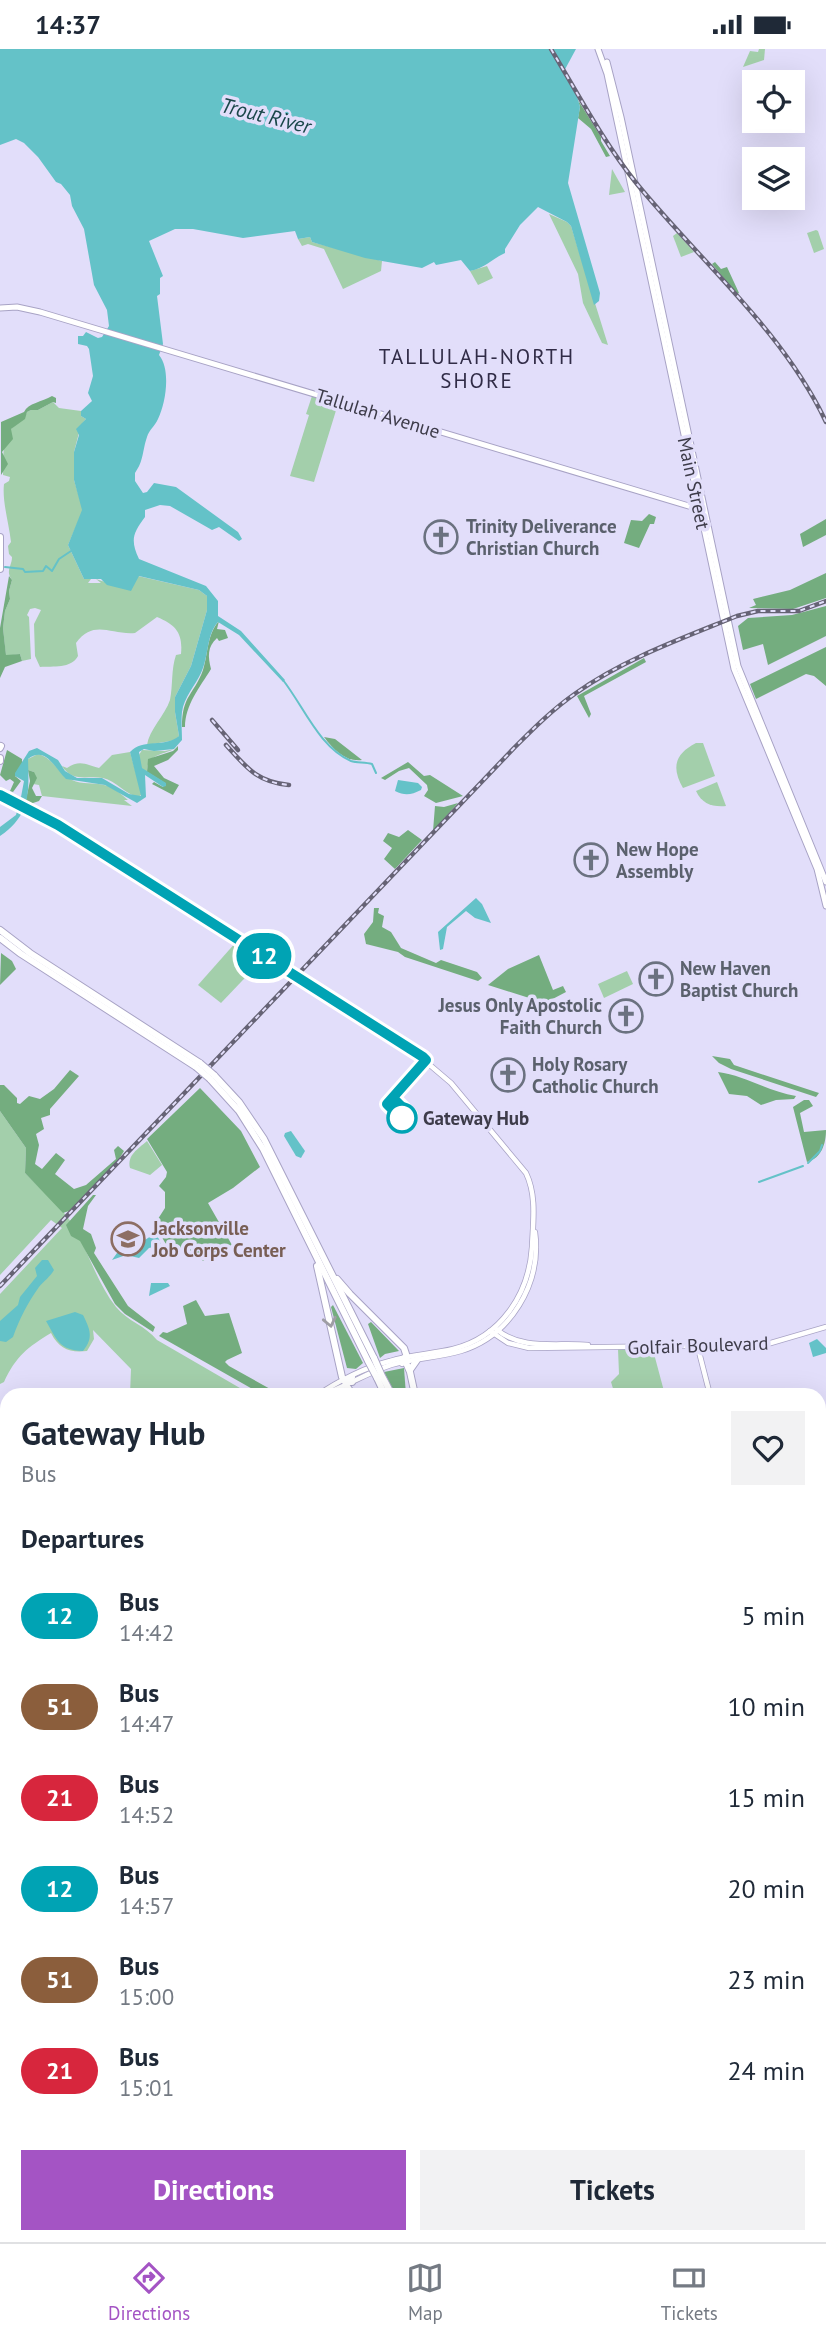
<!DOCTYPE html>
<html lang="en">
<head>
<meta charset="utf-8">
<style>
  body { margin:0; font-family:"PT Sans",sans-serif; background:#f2f2f3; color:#1f2937; height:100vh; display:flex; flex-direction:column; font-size:26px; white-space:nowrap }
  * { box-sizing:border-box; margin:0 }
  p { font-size:23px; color:#747a83 }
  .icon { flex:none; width:38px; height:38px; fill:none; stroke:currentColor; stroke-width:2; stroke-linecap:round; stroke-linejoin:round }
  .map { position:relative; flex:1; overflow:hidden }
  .drawer { position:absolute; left:0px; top:1339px; width:826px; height:856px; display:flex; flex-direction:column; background:#fff; border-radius:21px 21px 0 0; box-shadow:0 7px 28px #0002 }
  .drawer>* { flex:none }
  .badge { padding:0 14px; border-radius:23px; font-size:24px; line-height:46px }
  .tools { position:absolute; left:742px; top:21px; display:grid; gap:14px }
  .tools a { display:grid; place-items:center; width:63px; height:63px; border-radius:0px; background:#fff; box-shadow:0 7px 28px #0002; font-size:35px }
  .map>.badge { position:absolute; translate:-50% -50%; box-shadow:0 0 0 4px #fff }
  h2 { padding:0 21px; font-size:26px; line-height:63px }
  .round { display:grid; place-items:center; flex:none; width:74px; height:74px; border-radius:0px; background:#f2f2f3 }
  .overview { display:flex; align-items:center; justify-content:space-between; height:119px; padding:0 21px }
  h1 { font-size:33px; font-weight:800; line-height:52px }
  .button { display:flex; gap:14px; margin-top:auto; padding:14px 21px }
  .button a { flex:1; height:80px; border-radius:0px; background:#a454c4; color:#fff; font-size:28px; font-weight:800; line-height:80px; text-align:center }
  .button a+a { background:#f2f2f3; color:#1f2937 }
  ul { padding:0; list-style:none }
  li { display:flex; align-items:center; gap:21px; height:91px; padding:0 21px }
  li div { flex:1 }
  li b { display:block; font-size:26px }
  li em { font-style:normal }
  li .badge { min-width:77px; font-weight:700; text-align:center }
  .status { display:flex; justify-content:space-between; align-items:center; height:49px; padding:0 35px; background:#fff; direction:ltr }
  .status svg { height:19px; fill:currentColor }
  .menu { display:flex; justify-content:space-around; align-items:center; height:98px; border-top:2px solid #e0e1e3; background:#fff; font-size:19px; color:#747a83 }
  .menu a { display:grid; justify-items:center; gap:4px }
  .menu .active { color:#a454c4 }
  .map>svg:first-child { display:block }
</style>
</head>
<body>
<div class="status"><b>14:37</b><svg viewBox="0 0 49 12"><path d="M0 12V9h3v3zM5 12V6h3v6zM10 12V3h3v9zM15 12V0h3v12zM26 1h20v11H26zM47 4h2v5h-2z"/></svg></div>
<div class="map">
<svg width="826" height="2193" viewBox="0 0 826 2193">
  <rect width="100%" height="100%" fill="#e2defa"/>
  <g fill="#a3cfab">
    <path d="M759 0H765L764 11 743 18 750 2 758 3Z"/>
    <path d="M612 120 625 143 609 146Z"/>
    <path d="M549 165 567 173 571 177 608 296 602 294 583 254 578 225Z"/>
    <path d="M816 181 818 182 824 200 814 204 807 184Z"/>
    <path d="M677 184 694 203 681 208 673 187Z"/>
    <path d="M310 188 312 193 382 212 381 222 343 240 324 200 308 195 302 197 298 190Z"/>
    <path d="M487 217 493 229 478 236 470 222Z"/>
    <path d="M312 347 338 355 314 433 290 427 309 366 306 365Z"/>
    <path d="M53 353 59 359 81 362V367L86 370 81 376 74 403V431L83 461 68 496 84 530H91L88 534H101L96 530 105 533 138 527 199 541 207 547V561L191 617 175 648V663L179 687 176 691 147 696C149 681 165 666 170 651 173 637 171 620 176 606L181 605C183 584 176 576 157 568L135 584C110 586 94 570 76 594L78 607C71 620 53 617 40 618L35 607 34 575 41 561 35 559 30 560 27 566 29 568 31 610 22 612 20 605 6 607 3 579 5 562 10 550 9 542 12 531C5 522 12 517 12 508L9 505 8 497 11 493C9 474 2 453 4 435L9 432 10 428 3 426C4 411 1 394 11 380 17 372 24 373 27 363L31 361H38Z"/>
    <path d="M696 694H703L715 727 683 739C671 718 675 705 696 694Z"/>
    <path d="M174 700C163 706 146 705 147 723L141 719 139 706 142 701 165 702Z"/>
    <path d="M130 703 141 742V746L138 748C125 745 116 732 103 729 87 726 73 734 62 717L67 719C80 710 87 716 99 719L112 706Z"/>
    <path d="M38 705C53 709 57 723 72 731 82 736 94 733 104 736 114 738 121 745 128 751H124L132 757 42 747 39 736 33 735 34 723 28 721V710Z"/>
    <path d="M717 733 726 757C712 758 702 755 696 742Z"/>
    <path d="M237 892 264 909 221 954 198 936Z"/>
    <path d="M627 922 633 935 604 949 598 935Z"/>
    <path d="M0 1062 26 1099 25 1124C41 1141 61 1157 73 1176 88 1202 97 1234 116 1258 127 1272 146 1277 157 1291L252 1346H130L131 1320 93 1281 94 1290 87 1302C70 1304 59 1300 51 1284 28 1298 16 1307 4 1333L0 1335V1245L62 1179 51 1171 0 1226Z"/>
    <path d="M147 1092 162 1116 150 1126 130 1119C127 1106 138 1100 147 1092Z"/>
    <path d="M618 1300 653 1301 665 1346H615L611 1333 619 1325Z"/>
    <path d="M0 1393 2 1397 7 1398V1453L0 1456Z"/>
  </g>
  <g fill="#74ad7f">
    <path d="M578 51 601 88V92L610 107 606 108 591 80 578 69 580 58Z"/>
    <path d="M715 213 721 220 727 218 739 244 737 245 712 215Z"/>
    <path d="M52 347 56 349V354L53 353 38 361H31L27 363 25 370 11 380 13 390 2 403 8 415 1 426V373L24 363C28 354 42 353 52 347Z"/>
    <path d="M649 465 656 468 654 475H650L639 499 624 494 631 471 642 472Z"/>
    <path d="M826 470V486L803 498 800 485Z"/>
    <path d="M826 524V549L793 560 749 559 756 556 753 550 790 541Z"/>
    <path d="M9 527 12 531 9 542 10 550 5 562 3 579 6 606 20 605 22 612 5 618 0 629V579Z"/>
    <path d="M826 557V587L768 616 763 595 743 601 738 577 748 569 792 566Z"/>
    <path d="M219 572 217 580 225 581 228 589 219 592 217 589C207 598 208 608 211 620 200 638 185 656 185 678H182C182 646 194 646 203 621 208 605 207 585 219 572Z"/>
    <path d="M826 598V637L814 627 806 625 756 650 750 635Z"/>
    <path d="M644 609 646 613 584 647 591 665 589 669 577 647Z"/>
    <path d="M324 688 335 690 362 711C345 713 333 700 324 688Z"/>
    <path d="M178 697V701L168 711 154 717 164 729 179 736 173 746 152 735 154 733 163 738 165 734 147 723 148 710 173 702Z"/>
    <path d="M7 701 22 710V715L15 727 21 732 13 743 10 742 14 733 10 730 6 732 0 726Z"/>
    <path d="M408 713 424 727 430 726 463 747 436 754 424 747 428 741 427 736 409 719 399 722 385 731 381 729Z"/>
    <path d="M28 721 34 723 37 729 32 739 36 747H42L39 752 30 755V757L25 755 30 732Z"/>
    <path d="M458 754 433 782 435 757 444 758Z"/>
    <path d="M408 781 422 791 395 820 384 810 392 799 383 792 388 784 399 788Z"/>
    <path d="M374 859H379L378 864 384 867 382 878 391 883 401 899 436 914 441 911 477 923 482 929 478 932 405 908 398 903 366 895 364 885 373 873Z"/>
    <path d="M1 904 12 912 16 920 0 936Z"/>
    <path d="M539 906 553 941 563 937 566 943 545 954 488 936 508 920Z"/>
    <path d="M712 1007 730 1010 734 1016 819 1044 816 1048 731 1020 719 1014Z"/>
    <path d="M70 1021 79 1027 50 1060V1066L41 1069 44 1080 36 1085 39 1096 35 1115 42 1120 56 1104 65 1111 55 1125 74 1140 86 1136 116 1110 114 1101 118 1097 124 1102 119 1110 69 1162 63 1164 25 1124 26 1099 0 1062V1036H4L17 1049V1054L20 1055 29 1047 40 1050 54 1040Z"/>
    <path d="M718 1023C744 1026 769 1043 796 1047L794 1050 776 1051 761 1056 747 1047 729 1045Z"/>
    <path d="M200 1039 241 1082 260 1118 233 1139 208 1154 232 1196 219 1200 203 1212 199 1207C170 1202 166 1202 156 1173L165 1159V1143L159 1137 166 1128 167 1123 147 1090Z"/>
    <path d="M804 1051H809L813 1057 800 1064 804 1083 826 1081C826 1094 822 1109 807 1113L793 1058Z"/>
    <path d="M93 1146H96L88 1157 83 1180 91 1185 96 1199 94 1204 128 1257 155 1278 153 1283 125 1265 115 1255 80 1192 71 1187 66 1176Z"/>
    <path d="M196 1251 205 1267 229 1264 242 1304 227 1311 225 1313 229 1317 281 1346H263L159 1287 163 1283 167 1284 187 1275 183 1257Z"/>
    <path d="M333 1256 363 1314 356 1320 347 1319 331 1258Z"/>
    <path d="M371 1273 399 1302 385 1305 380 1309 368 1275Z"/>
    <path d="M404 1319 406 1346H396L384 1323Z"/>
  </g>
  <g fill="#64c2c8">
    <path d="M0 0H576L563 24 577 47 580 58 568 134 600 244 599 252 594 256 571 177 567 173 538 158 520 176 505 200V204C492 210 485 219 470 222L461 211 436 216 434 213 422 219 365 209 312 193 310 188 298 190 295 182 243 189 193 180H175L149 192 163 227 160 229V245L157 247 163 295 159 306C171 320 166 354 158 370 155 377 149 381 147 388 142 403 144 411 135 424V432L143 444 147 443 154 434 176 438 238 483 242 490 239 492 219 478 212 481 170 457 160 456 145 461V468C133 484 130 491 139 510L206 537 218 552V567L241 582 285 631 283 633 239 586 218 573C206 586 209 608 201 624 195 637 184 648 182 663 181 672 182 682 182 691L174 700 154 702 144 700 139 703 142 719 166 734V737L163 738 145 726 146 748 137 754 105 736 66 730C55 720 46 696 28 710 29 743 31 766 0 787V778L16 766 20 751 0 742V740L21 748 24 732 15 727V724L29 702 37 699 58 711 65 722 77 729H102L129 745 141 747 130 703C143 689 165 699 179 687L175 663V648L191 617 207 561V547L199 541 139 527 131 542 107 536 101 530H84L68 496 82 461 74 431V403L79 386 76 380 86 370 81 367V362L92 352 88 344 93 327 89 300 87 297 78 295V287H83L86 283 98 289 102 288 109 277 107 261 94 236 84 180 72 157 70 146 61 135 56 133 38 108 24 94 16 90 0 96Z"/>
    <path d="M398 731 418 734 422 738 421 741C411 746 405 747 395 742Z"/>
    <path d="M476 849 482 855 491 874 475 869 466 862 447 878 443 900 440 901 438 883Z"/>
    <path d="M291 1082 305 1102 301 1109 296 1107 284 1087 285 1084Z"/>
    <path d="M152 1181 159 1190 161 1196 149 1199 139 1209 126 1206 112 1211 117 1204 118 1195 138 1187 145 1191 151 1187Z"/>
    <path d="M42 1211H48L54 1221C50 1228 44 1232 39 1238 27 1255 20 1269 13 1288L6 1293 0 1292V1272L18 1256 20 1248 37 1227 35 1219Z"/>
    <path d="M151 1234H168L170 1237 149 1247Z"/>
    <path d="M75 1263 83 1266C90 1280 94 1289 83 1302 59 1301 57 1291 46 1272Z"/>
    <path d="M817 1290 826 1299V1304L813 1308 809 1294Z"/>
  </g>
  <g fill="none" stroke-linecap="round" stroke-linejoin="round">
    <g stroke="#64c2c8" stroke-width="2">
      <path d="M5 518 23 520 25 523 43 522 46 517 52 522 59 510 71 502"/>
      <path d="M283 631C304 658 319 698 351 712 357 714 365 713 372 715L376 724"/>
      <path d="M808 1114 820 1102 822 1096"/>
      <path d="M759 1133 803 1117"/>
      <path d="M820 1719 826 1735"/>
      <path d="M819 1749 826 1754"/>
    </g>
    <defs>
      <g id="secondary">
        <path d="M0 746 12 753"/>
        <path d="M0 751 13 754 58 776 411 1000 451 1034 526 1124C537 1147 533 1173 532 1198 529 1245 501 1288 453 1300 432 1305 410 1306 390 1312 366 1318 338 1332 318 1346"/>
        <path d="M496 1280C522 1302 557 1293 588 1296"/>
        <path d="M490 1282 508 1294 529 1299 764 1296 826 1278"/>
        <path d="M698 1299 710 1346"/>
        <path d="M321 1346C345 1338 367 1324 391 1316 414 1309 438 1309 461 1302 510 1287 542 1235 535 1183"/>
        <path d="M0 1462 7 1458"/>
        <path d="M819 1639 826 1654"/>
        <path d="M0 1712 7 1709"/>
        <path d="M0 2162 7 2178"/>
        <path d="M11 2188 14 2193"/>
        <path d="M513 2188 516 2193"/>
      </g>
      <g id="primary">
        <path d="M598 0 607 25 734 620 817 820 826 857"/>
        <path d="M607 13 621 68 738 617 826 833"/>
        <path d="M0 259 17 258 40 263 702 461"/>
      </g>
      <g id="trunk">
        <path d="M0 1854 7 1852"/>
        <path d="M0 1861 7 1859"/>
      </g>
      <g id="motorway">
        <path d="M0 488V520"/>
        <path d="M0 699 1 697"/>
        <path d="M0 709V712"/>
        <path d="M0 881 30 904 200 1014"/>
        <path d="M0 889 21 905 196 1018"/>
        <path d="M214 1026 239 1053 264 1090 374 1309"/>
        <path d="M210 1030 239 1062 263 1100 368 1312"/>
        <path d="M317 1217 342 1328 345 1333H352"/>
        <path d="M337 1230 350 1245 404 1299 407 1308 402 1314"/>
        <path d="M404 1309 410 1323 415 1346"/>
        <path d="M410 1321 417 1311"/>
        <path d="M382 1327 392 1346"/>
        <path d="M352 1328 346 1336 353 1346"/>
        <path d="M377 1329 385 1346"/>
        <path d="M819 1497 826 1494"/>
        <path d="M819 1506 826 1501"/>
        <path d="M804 2188 807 2193"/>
        <path d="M811 2188 814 2193"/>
      </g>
    </defs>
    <use href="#secondary" stroke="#a8a3c5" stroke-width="6"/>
    <use href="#primary" stroke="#a8a3c5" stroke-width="7"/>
    <use href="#trunk" stroke="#a8a3c5" stroke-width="8"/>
    <use href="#motorway" stroke="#a8a3c5" stroke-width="8"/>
    <use href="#secondary" stroke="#fff" stroke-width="4.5"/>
    <use href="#primary" stroke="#fff" stroke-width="5"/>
    <use href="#trunk" stroke="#fff" stroke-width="6"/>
    <use href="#motorway" stroke="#fff" stroke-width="6"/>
    <defs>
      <g id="rail">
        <path d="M551 0C578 45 604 94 637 135 700 212 783 282 826 373"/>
        <path d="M212 671 238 701"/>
        <path d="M226 696C247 719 257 733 289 736"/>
        <path d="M0 1237 515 698C534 679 553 660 576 644 624 610 683 589 737 567L758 562H799L826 552"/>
        <path d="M819 1653 826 1651"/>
        <path d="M0 1950 7 1947"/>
      </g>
    </defs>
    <use href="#rail" stroke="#666375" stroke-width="4.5"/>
    <use href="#rail" stroke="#e2defa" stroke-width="2" stroke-dasharray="5" stroke-linecap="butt"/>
    <defs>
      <g id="motorway-bridge">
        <path d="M200 1014 214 1026"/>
        <path d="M196 1018 210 1030"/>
        <path d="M374 1309 382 1327"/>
        <path d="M368 1312 377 1329"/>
      </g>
    </defs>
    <use href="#motorway-bridge" stroke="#a8a3c5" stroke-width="8" stroke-linecap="butt"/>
    <use href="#motorway-bridge" stroke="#fff" stroke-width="6"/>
  </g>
  <defs><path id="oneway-chevron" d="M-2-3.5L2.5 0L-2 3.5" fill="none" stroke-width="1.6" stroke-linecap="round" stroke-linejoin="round" transform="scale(1.75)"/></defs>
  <use stroke="#9e9da4" href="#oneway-chevron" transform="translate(330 1273) rotate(78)"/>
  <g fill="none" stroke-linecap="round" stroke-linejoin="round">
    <defs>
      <path id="line" d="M0 746 58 776 423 1008 426 1011 387 1055 405 1073H409L410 1066 395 1051"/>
    </defs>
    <use href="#line" stroke="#fff" stroke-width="16"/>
    <use href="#line" stroke="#00a3b4" stroke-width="10"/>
  </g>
  <defs>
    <symbol id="church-ring" viewBox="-11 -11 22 22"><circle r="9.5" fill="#e2defa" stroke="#6b7280" stroke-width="1.5"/><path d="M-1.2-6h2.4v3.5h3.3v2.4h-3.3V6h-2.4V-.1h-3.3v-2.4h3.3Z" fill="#6b7280"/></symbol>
    <symbol id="university-ring" viewBox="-11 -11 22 22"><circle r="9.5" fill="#e2defa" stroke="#8d6e63" stroke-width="1.5"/><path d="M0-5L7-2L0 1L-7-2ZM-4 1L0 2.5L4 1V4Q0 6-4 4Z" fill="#8d6e63"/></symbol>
  </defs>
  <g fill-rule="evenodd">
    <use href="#church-ring" x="422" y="469" width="38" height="38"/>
    <use href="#church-ring" x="572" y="792" width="38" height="38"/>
    <use href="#church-ring" x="637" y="911" width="38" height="38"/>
    <use href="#church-ring" x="607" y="948" width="38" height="38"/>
    <use href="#church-ring" x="489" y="1007" width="38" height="38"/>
    <use href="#university-ring" x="109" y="1171" width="38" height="38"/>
  </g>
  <circle fill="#fff" stroke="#00a3b4" stroke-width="3.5" cx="402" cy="1069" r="14"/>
  <g text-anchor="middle" stroke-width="7" stroke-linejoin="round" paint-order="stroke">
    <g font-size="19" fill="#3d3b49" stroke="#e2defa">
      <text transform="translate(378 364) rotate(17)" y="7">Tallulah Avenue</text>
      <text transform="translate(694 434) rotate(78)" y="7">Main Street</text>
      <text transform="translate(698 1296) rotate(-2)" y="7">Golfair Boulevard</text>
    </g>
    <g font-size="19" font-weight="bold" fill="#5b616d" stroke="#e2defa" text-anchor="start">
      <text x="466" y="484">Trinity Deliverance<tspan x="466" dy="22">Christian Church</tspan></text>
      <text x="616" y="807">New Hope<tspan x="616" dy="22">Assembly</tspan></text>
      <text x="680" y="926">New Haven<tspan x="680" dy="22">Baptist Church</tspan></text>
      <text x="602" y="963" text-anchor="end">Jesus Only Apostolic<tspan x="602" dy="22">Faith Church</tspan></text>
      <text x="532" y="1022">Holy Rosary<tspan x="532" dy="22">Catholic Church</tspan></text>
    </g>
    <g font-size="19" font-weight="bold" fill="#3d3b49" stroke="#e2defa" text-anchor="start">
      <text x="423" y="1076">Gateway Hub</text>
    </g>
    <g font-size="19" font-weight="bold" fill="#785e54" stroke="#e2defa" text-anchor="start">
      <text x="152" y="1186">Jacksonville<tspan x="152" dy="22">Job Corps Center</tspan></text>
    </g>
    <g font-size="21" font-style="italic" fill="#1b474a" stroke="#e2defa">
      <text transform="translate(266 67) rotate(14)" y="7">Trout River</text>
    </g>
    <g font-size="21" letter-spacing="2" fill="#312c47" stroke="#e2defa">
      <text x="477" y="315">TALLULAH-NORTH<tspan x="477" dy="24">SHORE</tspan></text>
    </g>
  </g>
</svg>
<div class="tools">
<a><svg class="icon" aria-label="locate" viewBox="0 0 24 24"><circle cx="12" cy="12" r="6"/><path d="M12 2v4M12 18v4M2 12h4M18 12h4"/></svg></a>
<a><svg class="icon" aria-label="layers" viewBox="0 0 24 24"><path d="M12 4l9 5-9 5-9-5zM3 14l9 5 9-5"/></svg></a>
</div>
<b class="badge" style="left:264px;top:907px;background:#00a3b4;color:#fff">12</b>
<section class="drawer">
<div class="overview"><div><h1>Gateway Hub</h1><p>Bus</p></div><a class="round"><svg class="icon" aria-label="heart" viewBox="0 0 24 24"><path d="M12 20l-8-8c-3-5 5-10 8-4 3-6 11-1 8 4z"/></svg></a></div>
<h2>Departures</h2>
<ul>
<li><span class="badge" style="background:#00a3b4;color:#fff">12</span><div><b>Bus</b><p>14:42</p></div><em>5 min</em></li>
<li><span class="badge" style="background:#8b5e3c;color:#fff">51</span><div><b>Bus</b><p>14:47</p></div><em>10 min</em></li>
<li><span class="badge" style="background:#d7263d;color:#fff">21</span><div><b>Bus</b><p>14:52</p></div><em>15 min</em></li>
<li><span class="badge" style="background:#00a3b4;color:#fff">12</span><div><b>Bus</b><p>14:57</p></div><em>20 min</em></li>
<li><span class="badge" style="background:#8b5e3c;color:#fff">51</span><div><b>Bus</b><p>15:00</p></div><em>23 min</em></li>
<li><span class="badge" style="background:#d7263d;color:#fff">21</span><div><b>Bus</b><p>15:01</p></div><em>24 min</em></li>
</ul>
<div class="button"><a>Directions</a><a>Tickets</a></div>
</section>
</div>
<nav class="menu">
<a class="active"><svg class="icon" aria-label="directions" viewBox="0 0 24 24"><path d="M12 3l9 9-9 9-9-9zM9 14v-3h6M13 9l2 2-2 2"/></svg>Directions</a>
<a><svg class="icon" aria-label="map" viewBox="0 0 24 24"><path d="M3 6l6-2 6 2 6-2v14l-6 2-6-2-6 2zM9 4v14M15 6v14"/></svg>Map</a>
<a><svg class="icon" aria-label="tickets" viewBox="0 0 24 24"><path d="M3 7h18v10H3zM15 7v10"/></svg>Tickets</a>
</nav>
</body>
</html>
